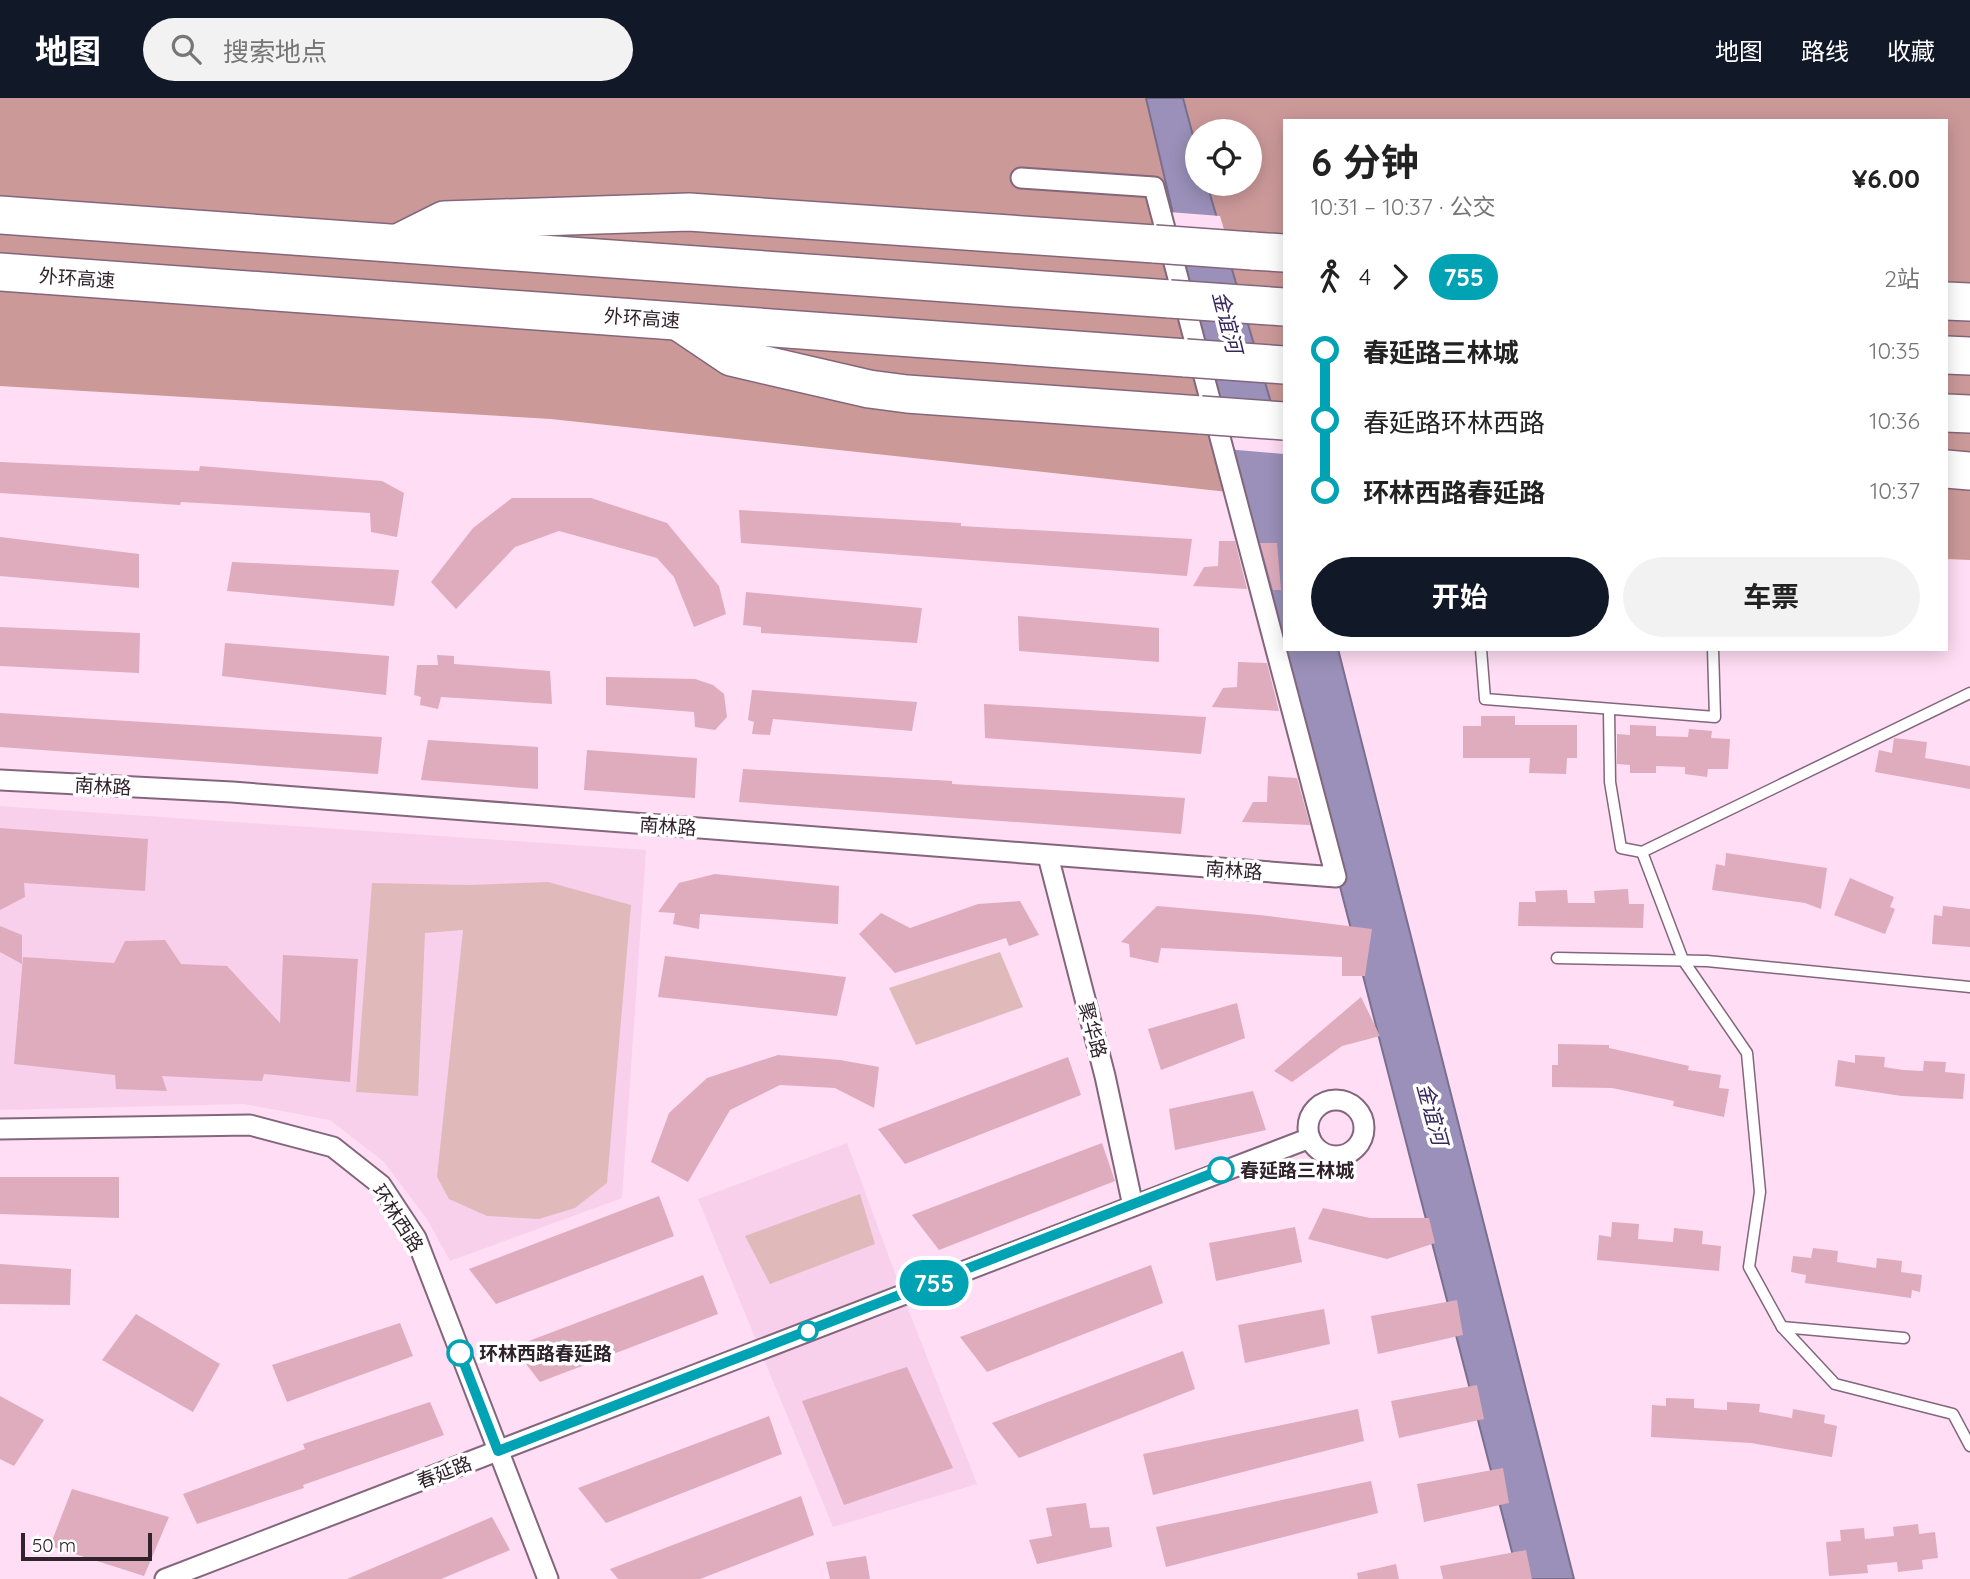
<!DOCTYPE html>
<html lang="zh">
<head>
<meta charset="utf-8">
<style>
  body { margin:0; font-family:Quicksand,"Noto Sans SC",sans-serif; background:#f2f2f2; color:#222; height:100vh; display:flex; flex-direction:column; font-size:26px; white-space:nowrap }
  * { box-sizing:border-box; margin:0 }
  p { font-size:23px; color:#767676 }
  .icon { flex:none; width:38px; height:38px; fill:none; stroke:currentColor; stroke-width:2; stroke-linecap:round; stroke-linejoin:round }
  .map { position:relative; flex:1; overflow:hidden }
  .sheet { position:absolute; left:1283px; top:21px; width:665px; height:532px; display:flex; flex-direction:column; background:#fff; border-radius:0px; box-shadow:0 4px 18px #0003 }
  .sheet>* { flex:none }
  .badge { padding:0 14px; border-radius:23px; font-size:24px; line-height:46px }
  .tools { position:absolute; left:1185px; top:21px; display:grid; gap:14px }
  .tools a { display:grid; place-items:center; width:77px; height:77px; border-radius:50%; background:#fff; box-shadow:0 4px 18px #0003; font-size:35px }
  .scale { position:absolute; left:21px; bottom:18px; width:131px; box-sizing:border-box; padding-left:7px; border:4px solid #30232c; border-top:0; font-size:19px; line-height:24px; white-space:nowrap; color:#30232c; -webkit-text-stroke:5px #fff; paint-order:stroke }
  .map>.badge { position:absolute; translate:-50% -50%; box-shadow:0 0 0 4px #fff }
  .legs { display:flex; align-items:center; gap:10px; height:77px; padding:0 28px; font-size:23px }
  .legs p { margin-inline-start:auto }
  .head { display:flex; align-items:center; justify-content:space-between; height:119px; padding:0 28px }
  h1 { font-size:38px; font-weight:700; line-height:52px }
  .action { display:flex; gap:14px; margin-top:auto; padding:14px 28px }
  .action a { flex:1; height:80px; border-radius:42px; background:#111827; color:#fff; font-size:28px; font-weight:700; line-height:80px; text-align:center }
  .action a+a { background:#f2f2f2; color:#222 }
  ul { padding:0 28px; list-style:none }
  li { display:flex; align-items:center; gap:24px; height:70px; font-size:26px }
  li i { display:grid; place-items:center; width:10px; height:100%; margin:0 9px; background:currentColor }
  li i::after { content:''; width:18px; height:18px; margin:-9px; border:5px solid; border-radius:50%; background:#fff }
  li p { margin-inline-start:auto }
  li:first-child i { background:linear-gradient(#0000 50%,currentColor 0) }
  li:last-child i { background:linear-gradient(currentColor 50%,#0000 0) }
  header { display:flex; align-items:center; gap:42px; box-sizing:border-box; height:98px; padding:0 35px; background:#111827; color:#fff }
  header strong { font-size:33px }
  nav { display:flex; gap:38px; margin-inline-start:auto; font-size:24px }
  .search { width:490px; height:63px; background:#f2f2f2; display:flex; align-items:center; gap:18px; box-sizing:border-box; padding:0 24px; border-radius:38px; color:#767676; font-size:26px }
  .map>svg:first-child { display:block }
</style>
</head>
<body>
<header>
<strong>地图</strong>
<div class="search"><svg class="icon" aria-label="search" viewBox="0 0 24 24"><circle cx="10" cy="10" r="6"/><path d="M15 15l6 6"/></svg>搜索地点</div>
<nav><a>地图</a><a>路线</a><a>收藏</a></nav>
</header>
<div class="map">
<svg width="1970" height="1481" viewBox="0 0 1970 1481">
  <rect width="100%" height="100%" fill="#ffddf4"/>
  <g fill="#f8d0ec">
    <path d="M0 708 646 752 622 1100 450 1163 427 1121 384 1064 330 1022 244 1006 0 1012Z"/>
    <path d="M847 1045 910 1216 977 1386 833 1429 698 1101Z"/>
  </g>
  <g fill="#e0baba">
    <path d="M548 784 631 807 607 1085 575 1110 539 1121 487 1118 449 1101 437 1079 463 832 425 835 418 998 356 994 372 785 469 787Z"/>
    <path d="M1000 854 1023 909 916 947 889 890Z"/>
    <path d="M860 1096 875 1146 770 1186 745 1138Z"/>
  </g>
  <path fill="#c99" fill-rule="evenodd" d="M0 0H1970V462L1946 461V23H1284V400L551 321 0 288ZM1197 33H1250V86H1197Z"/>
  <path fill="#9a90b9" stroke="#7a6f8f" stroke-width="2" d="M1146 0H1183L1197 53V86H1207L1284 349V551H1338L1574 1481H1519L1238 394Z"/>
  <g fill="#ffddf4">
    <path d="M1169 114 1220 118 1233 162 1180 158Z"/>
    <path d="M1215 307 1284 336V356L1225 351Z"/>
  </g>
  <g fill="#deacbc">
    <path d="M0 364 199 373 200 368 382 383 404 395 397 439 371 434 370 415 181 404 180 407 0 395Z"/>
    <path d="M512 400H591L667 425 719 488 726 516 694 529 674 479 657 460 559 433 515 449 456 511 431 484 473 430Z"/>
    <path d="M739 412 961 425V428L1192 441 1187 478 741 445Z"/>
    <path d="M0 439 139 456V490L0 478Z"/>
    <path d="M1219 443H1235L1247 491 1193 488 1204 469 1218 468Z"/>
    <path d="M1260 445H1277L1281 492H1273Z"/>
    <path d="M232 464 399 472 394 508 227 493Z"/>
    <path d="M746 494 922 510 917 545 761 535V529L743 527Z"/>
    <path d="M1018 518 1159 530V564L1019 553Z"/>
    <path d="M0 529 140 535 139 575 0 568Z"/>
    <path d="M225 545 389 558 386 597 222 578Z"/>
    <path d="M437 557 454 558V566L550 573 552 606 441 599 438 611 420 607 421 599 414 597 417 567H438Z"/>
    <path d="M1238 564 1267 565 1279 613 1212 609 1223 590 1237 589Z"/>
    <path d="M606 579 695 581 713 587 724 596 727 619 715 632 695 629 694 614 606 607Z"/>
    <path d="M752 592 917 604 912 633 773 621 770 637 752 636 754 624 748 622Z"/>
    <path d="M984 606 1206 619 1201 656 985 640Z"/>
    <path d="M0 615 382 639 378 676 0 649Z"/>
    <path d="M1481 618H1515V627H1577V660H1567L1566 676 1529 675 1530 660H1463V628H1481Z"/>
    <path d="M1630 627 1656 628V638L1688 639 1689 631 1712 633 1711 640 1730 641 1728 671H1708L1707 679 1685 676V669L1656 668V675H1630V667L1617 666V636L1630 637Z"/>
    <path d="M1894 640 1927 644 1925 660 1970 668V691L1875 674 1879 652 1892 655Z"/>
    <path d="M428 642 538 649V691L421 682Z"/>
    <path d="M587 652 697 660 695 700 584 692Z"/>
    <path d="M743 671 952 683V686L1185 700 1181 736 739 704Z"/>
    <path d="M1268 678 1297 680 1310 727 1242 724 1253 704H1267Z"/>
    <path d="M0 730 148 741 145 793 24 785 25 799 0 812Z"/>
    <path d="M1726 755 1827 770 1821 811 1805 805 1712 792 1716 766 1725 768Z"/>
    <path d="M715 776 839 788 838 826 700 816 699 831 673 826 675 815 658 814 679 785Z"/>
    <path d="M1850 780 1894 799 1890 809 1895 811 1885 836 1834 817Z"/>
    <path d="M1628 791 1629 806H1644L1643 830 1518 828 1519 804H1536L1535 793 1567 792 1568 805H1595L1594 793Z"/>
    <path d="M1020 803 1039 837 1009 848 1006 840 895 875 859 836 881 815 910 830 978 806Z"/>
    <path d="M1157 808 1259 817 1372 831 1365 878H1342V859L1161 850 1158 865 1130 859 1129 846 1121 844Z"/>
    <path d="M1943 808 1970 811V849L1932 846 1934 817 1942 818Z"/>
    <path d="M0 828 22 837V866L0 854Z"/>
    <path d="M165 842 181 866 227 868 280 925 283 857 358 861 350 984 264 976 262 983 162 978 167 993 116 991 115 977 14 966 23 859 114 865 125 843Z"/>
    <path d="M665 858 846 879 837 918 658 899Z"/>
    <path d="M1361 899 1380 938 1342 948 1292 984 1274 973Z"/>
    <path d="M1237 905 1245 940 1161 972 1148 931Z"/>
    <path d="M1558 946 1609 947V950L1689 968 1688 972 1721 977 1719 990 1729 991 1724 1019 1673 1008 1674 1003 1612 990 1552 989V967H1558Z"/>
    <path d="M778 957 840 962 879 969 874 1010 835 990 780 987 730 1012 688 1084 651 1064 669 1015 707 980Z"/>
    <path d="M1855 957 1885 959 1884 969 1903 972 1923 973 1924 963 1946 964 1945 974 1965 976 1963 1001 1902 998 1835 988 1838 962 1855 965Z"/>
    <path d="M1068 959 1081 997 905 1066 878 1031Z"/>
    <path d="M1253 993 1266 1032 1175 1052 1169 1011Z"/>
    <path d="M1102 1045 1115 1083 939 1152 912 1117Z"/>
    <path d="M0 1079H119V1120L0 1116Z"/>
    <path d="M659 1098 674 1138 496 1206 469 1171Z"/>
    <path d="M1323 1110 1370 1120H1429L1435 1145 1387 1161 1308 1141Z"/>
    <path d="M1612 1124 1639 1126 1638 1141 1673 1144 1674 1130 1703 1133 1702 1146 1721 1148 1719 1173 1597 1162 1599 1137 1611 1139Z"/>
    <path d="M1295 1129 1302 1164 1216 1183 1209 1145Z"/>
    <path d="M1813 1150 1838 1153 1837 1164 1876 1170 1877 1160 1902 1163 1901 1174 1922 1177 1920 1194 1912 1192 1911 1200 1805 1185 1806 1177 1791 1174 1793 1158 1811 1160Z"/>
    <path d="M0 1166 71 1171 70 1207 0 1206Z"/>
    <path d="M1151 1167 1163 1205 987 1274 960 1239Z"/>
    <path d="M703 1177 718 1216 540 1284 513 1249Z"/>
    <path d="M1457 1202 1463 1237 1378 1256 1371 1218Z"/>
    <path d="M1324 1211 1330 1246 1245 1265 1238 1227Z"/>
    <path d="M136 1216 220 1266 193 1314 102 1262Z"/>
    <path d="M400 1225 413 1258 287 1304 272 1267Z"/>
    <path d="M1183 1253 1195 1291 1019 1360 992 1325Z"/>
    <path d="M907 1269 953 1370 844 1407 802 1303Z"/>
    <path d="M1477 1287 1484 1321 1399 1340 1391 1303Z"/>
    <path d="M0 1298 44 1322 14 1368 0 1361Z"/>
    <path d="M1666 1300 1694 1301V1310L1727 1312V1304L1760 1306 1759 1314 1792 1320 1793 1311 1825 1317 1824 1325 1837 1328 1832 1359 1751 1345 1651 1339 1652 1307 1666 1308Z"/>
    <path d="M430 1304 444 1337 303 1387 304 1390 197 1426 183 1396 305 1351 303 1346Z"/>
    <path d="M1358 1311 1364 1343 1153 1397 1143 1356Z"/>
    <path d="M769 1318 782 1356 606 1425 578 1390Z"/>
    <path d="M1503 1370 1509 1405 1424 1424 1417 1386Z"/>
    <path d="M1371 1383 1378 1415 1166 1469 1156 1429Z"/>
    <path d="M72 1391 169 1419 144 1478 50 1448Z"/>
    <path d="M801 1398 814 1437 700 1481H618L610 1471Z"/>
    <path d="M1086 1405 1090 1430 1109 1429 1112 1449 1037 1466 1029 1442 1052 1438 1046 1410Z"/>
    <path d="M492 1419 510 1452 441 1481H347Z"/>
    <path d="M1918 1426 1919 1436 1935 1434 1938 1460 1922 1462 1923 1471 1898 1474 1897 1464 1867 1467 1868 1475 1829 1478 1826 1444 1841 1443 1840 1432 1864 1430 1865 1441 1894 1438 1893 1429Z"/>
    <path d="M1526 1452 1532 1481H1443L1440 1468Z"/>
    <path d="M866 1458 870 1481H830L826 1464Z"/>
    <path d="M1396 1466 1399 1481H1358L1357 1475Z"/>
  </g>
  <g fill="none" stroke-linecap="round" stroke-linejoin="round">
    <defs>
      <g id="service">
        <path d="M1481 551 1485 601 1715 619 1713 551"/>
        <path d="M1609 612 1610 684 1621 750 1642 754 1970 595"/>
        <path d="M1642 754 1683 862 1747 955 1760 1094 1749 1169 1782 1229"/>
        <path d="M1557 860 1707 863 1970 889"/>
        <path d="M1904 1240 1782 1229 1835 1286 1953 1316 1970 1348"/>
      </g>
      <g id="minor">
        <path d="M0 682 232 694 1336 779 1154 89 1021 80"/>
        <path d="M1048 758 1105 978 1133 1108"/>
        <circle cx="1336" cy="1030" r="28"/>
        <path d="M0 1031 250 1027 333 1049 381 1087 416 1140 548 1481"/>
        <path d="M165 1481 1310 1040"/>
      </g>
      <g id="motorway">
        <path d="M0 117 1170 201"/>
        <path d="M398 145 444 122 689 114 1155 146"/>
        <path d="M1252 153 1284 155"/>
        <path d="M0 174 1186 260"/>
        <path d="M1946 203 1970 204"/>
        <path d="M679 224 731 259 869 291 907 296 1201 317"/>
        <path d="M1946 257 1970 258"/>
        <path d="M1946 315 1970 316"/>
        <path d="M1946 371 1970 373"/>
      </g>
    </defs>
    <use href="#service" stroke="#83667b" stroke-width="13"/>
    <use href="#minor" stroke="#83667b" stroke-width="23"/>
    <use href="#motorway" stroke="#83667b" stroke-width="40"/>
    <use href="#service" stroke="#fff" stroke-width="10"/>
    <use href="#minor" stroke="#fff" stroke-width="19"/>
    <use href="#motorway" stroke="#fff" stroke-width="37"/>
    <defs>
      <g id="motorway-bridge">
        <path d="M1155 146 1252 153"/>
        <path d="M1170 201 1284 209"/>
        <path d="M1186 260 1284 267"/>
        <path d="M1201 317 1284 323"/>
      </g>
    </defs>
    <use href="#motorway-bridge" stroke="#83667b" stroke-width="40" stroke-linecap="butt"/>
    <use href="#motorway-bridge" stroke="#fff" stroke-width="37"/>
  </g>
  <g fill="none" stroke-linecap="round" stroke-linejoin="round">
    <defs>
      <path id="line-1" d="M460 1255 498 1353 1221 1072"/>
    </defs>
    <use href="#line-1" stroke="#fff" stroke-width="16"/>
    <use href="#line-1" stroke="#00a3b4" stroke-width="10"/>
  </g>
  <g fill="#fff" stroke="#00a3b4" stroke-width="3.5">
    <circle cx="1221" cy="1072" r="12"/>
    <circle cx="808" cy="1233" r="9"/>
    <circle cx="460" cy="1255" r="12"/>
  </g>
  <g text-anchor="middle" stroke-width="7" stroke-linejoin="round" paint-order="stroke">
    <g font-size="19" fill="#30232c" stroke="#fff">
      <text transform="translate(77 180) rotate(4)" y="7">外环高速</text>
      <text transform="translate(642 220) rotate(4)" y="7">外环高速</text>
      <text transform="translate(103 688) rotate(3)" y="7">南林路</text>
      <text transform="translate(668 728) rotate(4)" y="7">南林路</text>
      <text transform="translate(1234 772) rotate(4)" y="7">南林路</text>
      <text transform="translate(1093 932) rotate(75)" y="7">聚华路</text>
      <text transform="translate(398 1120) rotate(57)" y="7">环林西路</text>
      <text transform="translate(444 1374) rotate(-21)" y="7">春延路</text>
    </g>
    <g font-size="19" font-weight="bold" fill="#30232c" stroke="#fff" text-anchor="start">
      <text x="1240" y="1079">春延路三林城</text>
      <text x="479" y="1262">环林西路春延路</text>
    </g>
    <g font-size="21" font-style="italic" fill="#38275c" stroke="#fff">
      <text transform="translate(1227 224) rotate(76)" y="7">金谊河</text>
      <text transform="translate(1432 1016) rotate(75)" y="7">金谊河</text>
    </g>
  </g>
</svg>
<div class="tools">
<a><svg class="icon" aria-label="locate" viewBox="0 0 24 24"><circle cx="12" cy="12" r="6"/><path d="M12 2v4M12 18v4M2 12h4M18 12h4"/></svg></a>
</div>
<div class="scale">50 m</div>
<b class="badge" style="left:934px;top:1185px;background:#00a3b4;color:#fff">755</b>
<section class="sheet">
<div class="head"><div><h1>6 分钟</h1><p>10:31 – 10:37 · 公交</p></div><b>¥6.00</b></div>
<div class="legs"><svg class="icon" aria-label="walk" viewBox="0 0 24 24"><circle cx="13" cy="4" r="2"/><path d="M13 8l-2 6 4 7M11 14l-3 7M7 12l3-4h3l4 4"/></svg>4<svg class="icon" aria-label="forward" viewBox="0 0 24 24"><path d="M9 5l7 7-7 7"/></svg><b class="badge" style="background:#00a3b4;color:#fff">755</b><p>2站</p></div>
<ul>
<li><i style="color:#00a3b4"></i><b>春延路三林城</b><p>10:35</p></li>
<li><i style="color:#00a3b4"></i><span>春延路环林西路</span><p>10:36</p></li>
<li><i style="color:#00a3b4"></i><b>环林西路春延路</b><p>10:37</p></li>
</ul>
<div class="action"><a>开始</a><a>车票</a></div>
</section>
</div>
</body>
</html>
